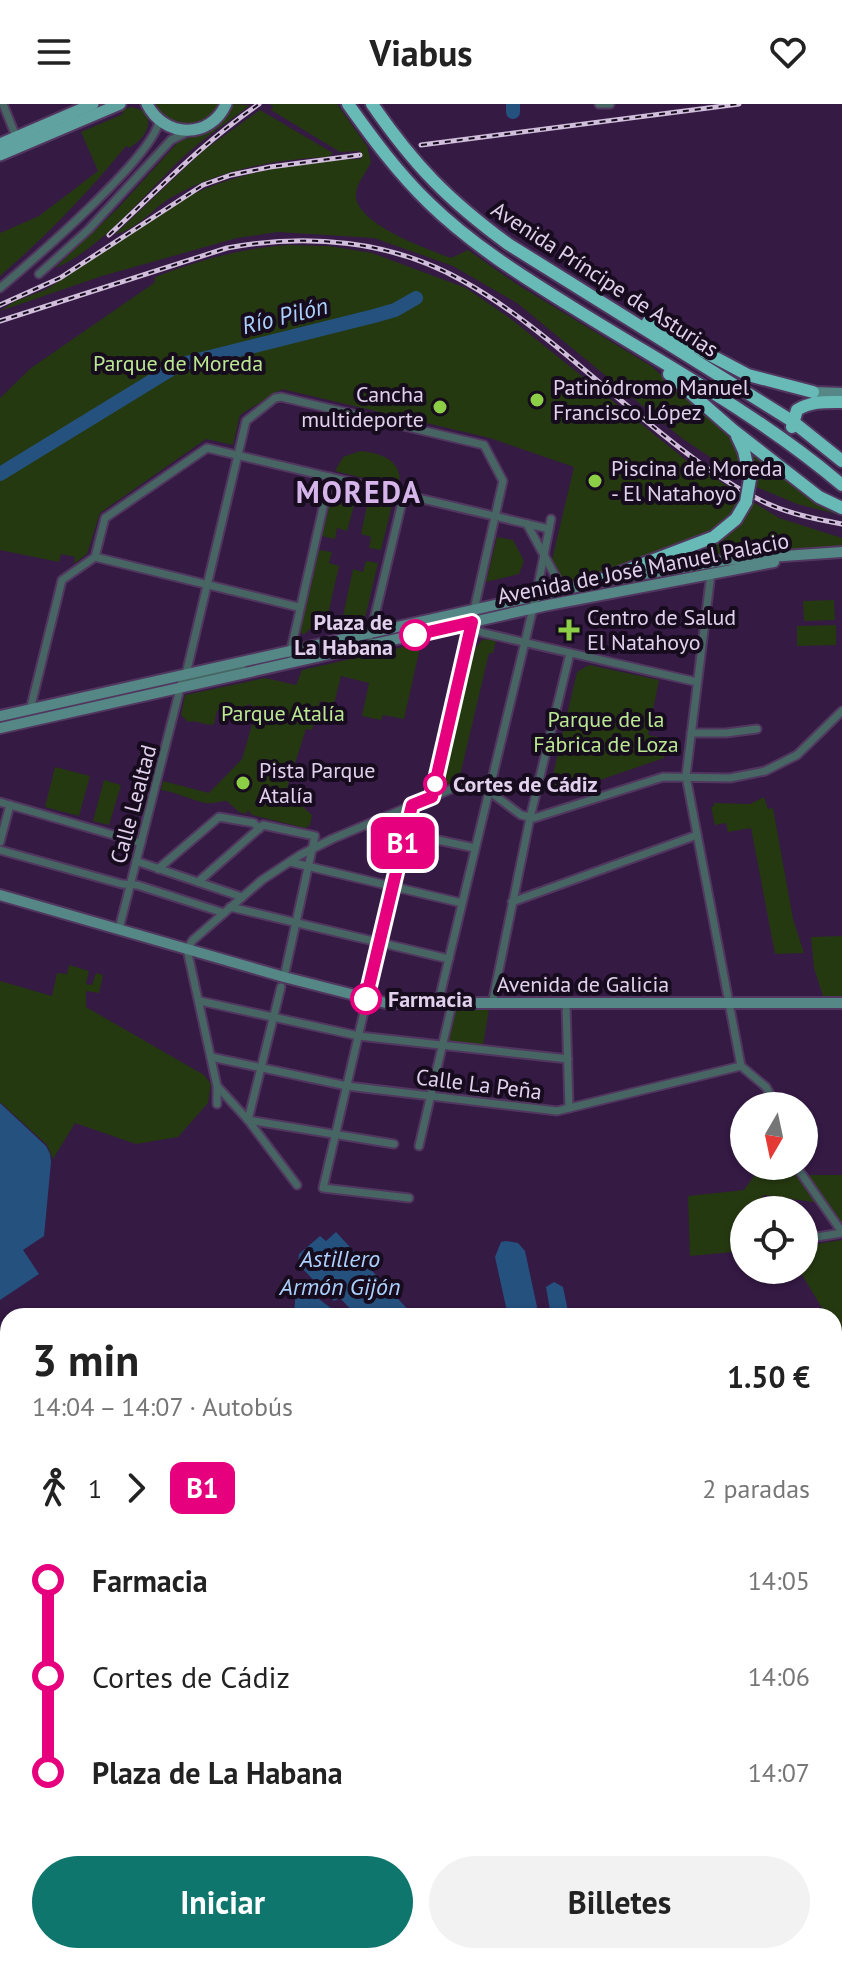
<!DOCTYPE html>
<html lang="es">
<head>
<meta charset="utf-8">
<style>
  body { margin:0; font-family:"PT Sans",sans-serif; background:#f2f2f2; color:#222; height:100vh; display:flex; flex-direction:column; font-size:30px; white-space:nowrap }
  * { box-sizing:border-box; margin:0 }
  p { font-size:26px; color:#767676 }
  .icon { flex:none; width:44px; height:44px; fill:none; stroke:currentColor; stroke-width:2; stroke-linecap:round; stroke-linejoin:round }
  .map { position:relative; flex:1; overflow:hidden }
  .side { position:absolute; left:0px; top:1204px; width:842px; height:656px; display:flex; flex-direction:column; background:#fff; border-radius:24px 24px 0 0; box-shadow:0 2px 6px #0004 }
  .side>* { flex:none }
  .badge { padding:0 16px; border-radius:12px; font-size:28px; line-height:52px }
  .needle { width:52px; rotate:189deg }
  .fabs { position:absolute; left:730px; top:988px; display:grid; gap:16px }
  .fabs a { display:grid; place-items:center; width:88px; height:88px; border-radius:50%; background:#fff; box-shadow:0 2px 6px #0004; font-size:40px }
  .map>.badge { position:absolute; translate:-50% -50%; box-shadow:0 0 0 4px #fff }
  .legs { display:flex; align-items:center; gap:12px; height:88px; padding:0 32px; font-size:26px }
  .legs p { margin-inline-start:auto }
  .headline { display:flex; align-items:center; justify-content:space-between; height:136px; padding:0 32px }
  h1 { font-size:44px; font-weight:700; line-height:60px }
  .cta { display:flex; gap:16px; margin-top:auto; padding:16px 32px }
  .cta a { flex:1; height:92px; border-radius:48px; background:#0f766e; color:#fff; font-size:32px; font-weight:700; line-height:92px; text-align:center }
  .cta a+a { background:#f2f2f2; color:#222 }
  ul { padding:0 32px; list-style:none }
  li { display:flex; align-items:center; gap:28px; height:96px; font-size:30px }
  li i { display:grid; place-items:center; width:12px; height:100%; margin:0 10px; background:currentColor }
  li i::after { content:''; width:20px; height:20px; margin:-10px; border:6px solid; border-radius:50%; background:#fff }
  li p { margin-inline-start:auto }
  li:first-child i { background:linear-gradient(#0000 50%,currentColor 0) }
  li:last-child i { background:linear-gradient(currentColor 50%,#0000 0) }
  header { display:flex; justify-content:space-between; align-items:center; height:104px; padding:0 32px; background:#fff; font-size:36px; font-weight:700 }
  .map>svg:first-child { display:block }
</style>
</head>
<body>
<header><svg class="icon" aria-label="menu" viewBox="0 0 24 24"><path d="M4 6h16M4 12h16M4 18h16"/></svg>Viabus<svg class="icon" aria-label="heart" viewBox="0 0 24 24"><path d="M12 20l-8-8c-3-5 5-10 8-4 3-6 11-1 8 4z"/></svg></header>
<div class="map">
<svg width="842" height="1860" viewBox="0 0 842 1860">
  <rect width="100%" height="100%" fill="#351a44"/>
  <g fill="#253911">
    <path d="M155 0H222C203 23 172 33 155 0Z"/>
    <path d="M233 0 250 1C227 19 202 35 181 55 145 90 100 146 55 164L118 104 179 37 205 29 217 22Z"/>
    <path d="M270 0H337L367 42 371 58C366 70 355 80 356 93 359 121 427 145 451 154L468 146 518 181 651 262 731 332 738 345 743 375 683 335 517 199 453 162 374 134 278 128 237 134 102 172 0 207 15 197 45 186 191 91C238 68 309 55 361 55L360 47 340 48 271 6 273 3Z"/>
    <path d="M131 3 145 7C154 22 143 36 129 44L126 42C88 89 46 132 0 172V129L39 112 98 67 81 28 123 10 122 6Z"/>
    <path d="M260 6 333 49 328 53C275 55 219 66 172 93 154 103 136 127 115 130L204 46Z"/>
    <path d="M287 141 329 142 372 149 466 184 511 215 686 356 779 414 842 434V442L726 452 687 461 601 471 566 480 552 456 574 363 490 334 282 285 240 311 233 341 206 335 100 409 87 450 74 460 75 453 61 450 59 458 0 446V294L31 264 154 179 155 173C200 156 238 145 287 141Z"/>
    <path d="M750 345 818 400 840 411 797 400 754 382Z"/>
    <path d="M360 347C382 349 404 357 399 383L335 367 343 353Z"/>
    <path d="M338 384 348 386 356 394 347 427 337 424 335 435 322 432 333 387Z"/>
    <path d="M380 394 390 397 392 401 381 446 369 444 371 433 361 430 368 397Z"/>
    <path d="M497 433 513 436 524 457 519 470 486 478Z"/>
    <path d="M319 446 332 448 329 459 339 462 327 515 317 519 303 531 300 527Z"/>
    <path d="M366 457 378 459 365 514 361 517 343 512 353 465 363 468Z"/>
    <path d="M737 457 739 462 544 497 542 495 596 482Z"/>
    <path d="M834 496 835 516 804 517 803 497Z"/>
    <path d="M836 521V541L797 542V522Z"/>
    <path d="M488 535 496 537 493 549H489L459 676 441 683 473 547 482 536Z"/>
    <path d="M421 539 404 615 383 611 381 616 362 612 369 579 341 572 334 600 320 597 312 626 306 625 286 687 312 711 310 721 305 724 252 711 248 706 246 710 239 708 227 697C221 697 213 700 206 699 190 696 177 688 161 686L163 677 209 689 242 655 256 607 250 600 242 604 241 609 220 605 217 607 214 620C206 623 197 615 188 618L181 611 185 591 265 574 296 581 302 566Z"/>
    <path d="M589 561 659 576 648 631 668 635 664 654 559 690 549 688 577 568Z"/>
    <path d="M55 663 90 672 79 712 45 703Z"/>
    <path d="M104 676 121 681 109 721 93 717Z"/>
    <path d="M764 693 768 705 773 704 793 815 804 849 775 850 751 724 728 728 726 719 715 721 711 703 714 702V699L750 700Z"/>
    <path d="M842 832V892H823L814 864 811 833Z"/>
    <path d="M69 861 89 867 86 880 92 881 96 869 103 871 99 889 86 887V903L204 971 211 980 208 999 178 1033 136 1040 75 1019 53 1055 47 1041 0 998V877L52 892 57 869 67 870Z"/>
    <path d="M455 905H489L483 942 448 938Z"/>
    <path d="M761 1062H796L801 1071H842V1128L820 1099 763 1091 761 1106H744V1147L690 1152 688 1092 744 1086Z"/>
    <path d="M842 1136V1373L834 1371V1212H827L799 1166H804V1142Z"/>
  </g>
  <g fill="#25517f">
    <path d="M0 999 46 1042 50 1050 51 1058 44 1132 23 1146 39 1170 0 1196Z"/>
    <path d="M336 1128 414 1212H357L340 1194 334 1197 298 1160 299 1150 320 1132 326 1137Z"/>
    <path d="M506 1137 518 1139 525 1147 539 1212H508L495 1153 501 1138Z"/>
    <path d="M554 1178 563 1183 569 1212H551L546 1183Z"/>
    <path d="M302 1182 332 1205 329 1209 335 1212H294L296 1183Z"/>
    <path d="M8 1378V1852H834V1544L842 1553V1860H0V1379Z"/>
    <path d="M834 1382 842 1384V1442L834 1450Z"/>
    <path d="M842 1461V1529L834 1521V1467Z"/>
  </g>
  <g fill="none" stroke-linecap="round" stroke-linejoin="round">
    <g stroke="#25517f" stroke-width="14">
      <path d="M513 0V8"/>
      <path d="M0 370 178 261 374 212 395 206 416 194"/>
    </g>
    <defs>
      <g id="street">
        <path d="M3 0 17 35"/>
        <path d="M599 0H610"/>
        <path d="M39 170 88 126 171 36 187 28"/>
        <path d="M0 184C32 157 153 53 159 17"/>
        <path d="M527 420 563 486"/>
        <path d="M95 453 298 503"/>
        <path d="M711 469 686 672 741 962 766 983 777 1002"/>
        <path d="M472 518 478 527 484 529 697 578"/>
        <path d="M370 532 404 390"/>
        <path d="M290 550 330 373"/>
        <path d="M186 570 246 317 275 294 281 293 484 341 503 377 432 693"/>
        <path d="M30 606 62 476 95 453 105 414 207 344 549 425"/>
        <path d="M691 629H726L757 625"/>
        <path d="M0 698 141 739"/>
        <path d="M368 721 475 744"/>
        <path d="M0 738 10 701"/>
        <path d="M0 746 122 780 137 781 224 809"/>
        <path d="M136 757 242 793"/>
        <path d="M290 758 462 799"/>
        <path d="M158 765 219 713 254 719 259 725"/>
        <path d="M198 778 263 721 315 732 284 873"/>
        <path d="M512 798 697 731"/>
        <path d="M230 803 449 855"/>
        <path d="M119 825 182 577 242 562"/>
        <path d="M200 897 359 932 568 955"/>
        <path d="M438 900 536 492 551 415"/>
        <path d="M492 900 530 714 570 549"/>
        <path d="M566 900 569 1004"/>
        <path d="M211 953 347 982 557 1007 741 962"/>
        <path d="M218 983 248 1016 297 1081"/>
        <path d="M217 1000V982L187 845 193 836 262 776 300 751 332 735 461 681 489 687 521 711 534 714 663 673 730 674 765 667 797 651 842 607"/>
        <path d="M248 1016 394 1040"/>
        <path d="M248 1016 281 883"/>
        <path d="M419 1042 452 900"/>
        <path d="M796 1062 842 1128"/>
        <path d="M409 1094 323 1084 412 701"/>
        <path d="M804 1135 842 1129"/>
      </g>
      <g id="secondary">
        <path d="M813 288 842 289"/>
        <path d="M614 475 727 456 842 448"/>
        <path d="M0 612 598 478"/>
        <path d="M0 624 548 501 774 458"/>
        <path d="M0 791 284 873 386 899H842"/>
      </g>
      <g id="primary">
        <path d="M147 0C164 34 210 36 226 0"/>
        <path d="M0 40 93 0"/>
        <path d="M0 51 120 0"/>
      </g>
      <g id="highway">
        <path d="M348 0C373 35 398 69 429 99 471 140 522 172 572 203 663 260 760 311 842 381"/>
        <path d="M372 0C414 61 448 96 508 140L792 317 842 357"/>
        <path d="M648 218 748 271 813 288"/>
        <path d="M669 270 733 326 819 393 842 404"/>
        <path d="M792 323 797 306C811 297 826 298 842 298"/>
        <path d="M737 332 744 347 750 375"/>
        <path d="M593 479 714 433 736 415 746 398"/>
      </g>
    </defs>
    <use href="#street" stroke="#51375f" stroke-width="11"/>
    <use href="#secondary" stroke="#51375f" stroke-width="14"/>
    <use href="#primary" stroke="#51375f" stroke-width="15"/>
    <use href="#highway" stroke="#51375f" stroke-width="16"/>
    <use href="#street" stroke="#466563" stroke-width="7"/>
    <use href="#secondary" stroke="#548785" stroke-width="10"/>
    <use href="#primary" stroke="#5fa29f" stroke-width="11"/>
    <use href="#highway" stroke="#67bab6" stroke-width="12"/>
    <defs>
      <g id="rail">
        <path d="M421 41 739 0"/>
        <path d="M109 131C160 84 201 40 259 0"/>
        <path d="M0 201 60 174 203 81 231 71 270 63 360 51"/>
        <path d="M0 217 227 144C307 129 391 136 463 177 528 213 587 270 646 317 684 348 722 378 766 399 790 410 816 415 842 420"/>
      </g>
    </defs>
    <use href="#rail" stroke="#d0bedb" stroke-width="5"/>
    <use href="#rail" stroke="#170b1e" stroke-width="2" stroke-dasharray="6" stroke-linecap="butt"/>
    <defs>
      <path id="highway-bridge" d="M746 398 750 375"/>
    </defs>
    <use href="#highway-bridge" stroke="#51375f" stroke-width="16" stroke-linecap="butt"/>
    <use href="#highway-bridge" stroke="#67bab6" stroke-width="12"/>
  </g>
  <g fill="none" stroke-linecap="round" stroke-linejoin="round">
    <defs>
      <path id="line-1" d="M366 895 412 701 432 693 472 518 415 531"/>
    </defs>
    <use href="#line-1" stroke="#fff" stroke-width="18"/>
    <use href="#line-1" stroke="#e6007e" stroke-width="12"/>
  </g>
  <g fill="#8cce46" stroke="#170b1e" stroke-width="3">
    <circle cx="537" cy="296" r="8"/>
    <circle cx="440" cy="303" r="8"/>
    <circle cx="595" cy="377" r="8"/>
    <path d="M565 514h8v8h8v8h-8v8h-8v-8h-8v-8h8z"/>
    <circle cx="243" cy="679" r="8"/>
  </g>
  <g fill="#fff" stroke="#e6007e" stroke-width="4">
    <circle cx="415" cy="531" r="14"/>
    <circle cx="435" cy="680" r="10"/>
    <circle cx="366" cy="895" r="14"/>
  </g>
  <g text-anchor="middle" stroke-width="8" stroke-linejoin="round" paint-order="stroke">
    <g font-size="22" fill="#e1d1ec" stroke="#170b1e">
      <text transform="translate(605 175) rotate(33)" y="8">Avenida Príncipe de Asturias</text>
      <text transform="translate(643 464) rotate(-11)" y="8">Avenida de José Manuel Palacio</text>
      <text transform="translate(133 700) rotate(-75)" y="8">Calle Lealtad</text>
      <text x="583" y="888">Avenida de Galicia</text>
      <text transform="translate(479 980) rotate(7)" y="8">Calle La Peña</text>
    </g>
    <g font-size="22" fill="#b9e792" stroke="#170b1e">
      <text x="178" y="267">Parque de Moreda</text>
      <text x="283" y="617">Parque Atalía</text>
      <text x="606" y="623">Parque de la<tspan x="606" dy="25">Fábrica de Loza</tspan></text>
    </g>
    <g font-size="22" fill="#e1d1ec" stroke="#170b1e" text-anchor="start">
      <text x="553" y="291">Patinódromo Manuel<tspan x="553" dy="25">Francisco López</tspan></text>
      <text x="424" y="298" text-anchor="end">Cancha<tspan x="424" dy="25">multideporte</tspan></text>
      <text x="611" y="372">Piscina de Moreda<tspan x="611" dy="25">- El Natahoyo</tspan></text>
      <text x="587" y="521">Centro de Salud<tspan x="587" dy="25">El Natahoyo</tspan></text>
      <text x="259" y="674">Pista Parque<tspan x="259" dy="25">Atalía</tspan></text>
    </g>
    <g font-size="22" font-weight="bold" fill="#e1d1ec" stroke="#170b1e" text-anchor="start">
      <text x="393" y="526" text-anchor="end">Plaza de<tspan x="393" dy="25">La Habana</tspan></text>
      <text x="453" y="688">Cortes de Cádiz</text>
      <text x="388" y="903">Farmacia</text>
    </g>
    <g font-size="24" font-style="italic" fill="#aad0fb" stroke="#170b1e">
      <text transform="translate(285 212) rotate(-14)" y="8">Río Pilón</text>
      <text x="340" y="1163">Astillero<tspan x="340" dy="28">Armón Gijón</tspan></text>
    </g>
    <g font-size="30" font-weight="bold" letter-spacing="2" fill="#d5b5ea" stroke="#170b1e">
      <text x="359" y="399">MOREDA</text>
    </g>
  </g>
</svg>
<div class="fabs">
<a><svg class="needle" viewBox="-14 -14 28 28"><path d="M0-13l5 13h-10z" fill="#e53935"/><path d="M0 13l5-13h-10z" fill="#767676"/></svg></a>
<a><svg class="icon" aria-label="locate" viewBox="0 0 24 24"><circle cx="12" cy="12" r="6"/><path d="M12 2v4M12 18v4M2 12h4M18 12h4"/></svg></a>
</div>
<b class="badge" style="left:403px;top:739px;background:#e6007e;color:#fff">B1</b>
<section class="side">
<div class="headline"><div><h1>3 min</h1><p>14:04 – 14:07 · Autobús</p></div><b>1.50 €</b></div>
<div class="legs"><svg class="icon" aria-label="walk" viewBox="0 0 24 24"><circle cx="13" cy="4" r="2"/><path d="M13 8l-2 6 4 7M11 14l-3 7M7 12l3-4h3l4 4"/></svg>1<svg class="icon" aria-label="forward" viewBox="0 0 24 24"><path d="M9 5l7 7-7 7"/></svg><b class="badge" style="background:#e6007e;color:#fff">B1</b><p>2 paradas</p></div>
<ul>
<li><i style="color:#e6007e"></i><b>Farmacia</b><p>14:05</p></li>
<li><i style="color:#e6007e"></i><span>Cortes de Cádiz</span><p>14:06</p></li>
<li><i style="color:#e6007e"></i><b>Plaza de La Habana</b><p>14:07</p></li>
</ul>
<div class="cta"><a>Iniciar</a><a>Billetes</a></div>
</section>
</div>
</body>
</html>
